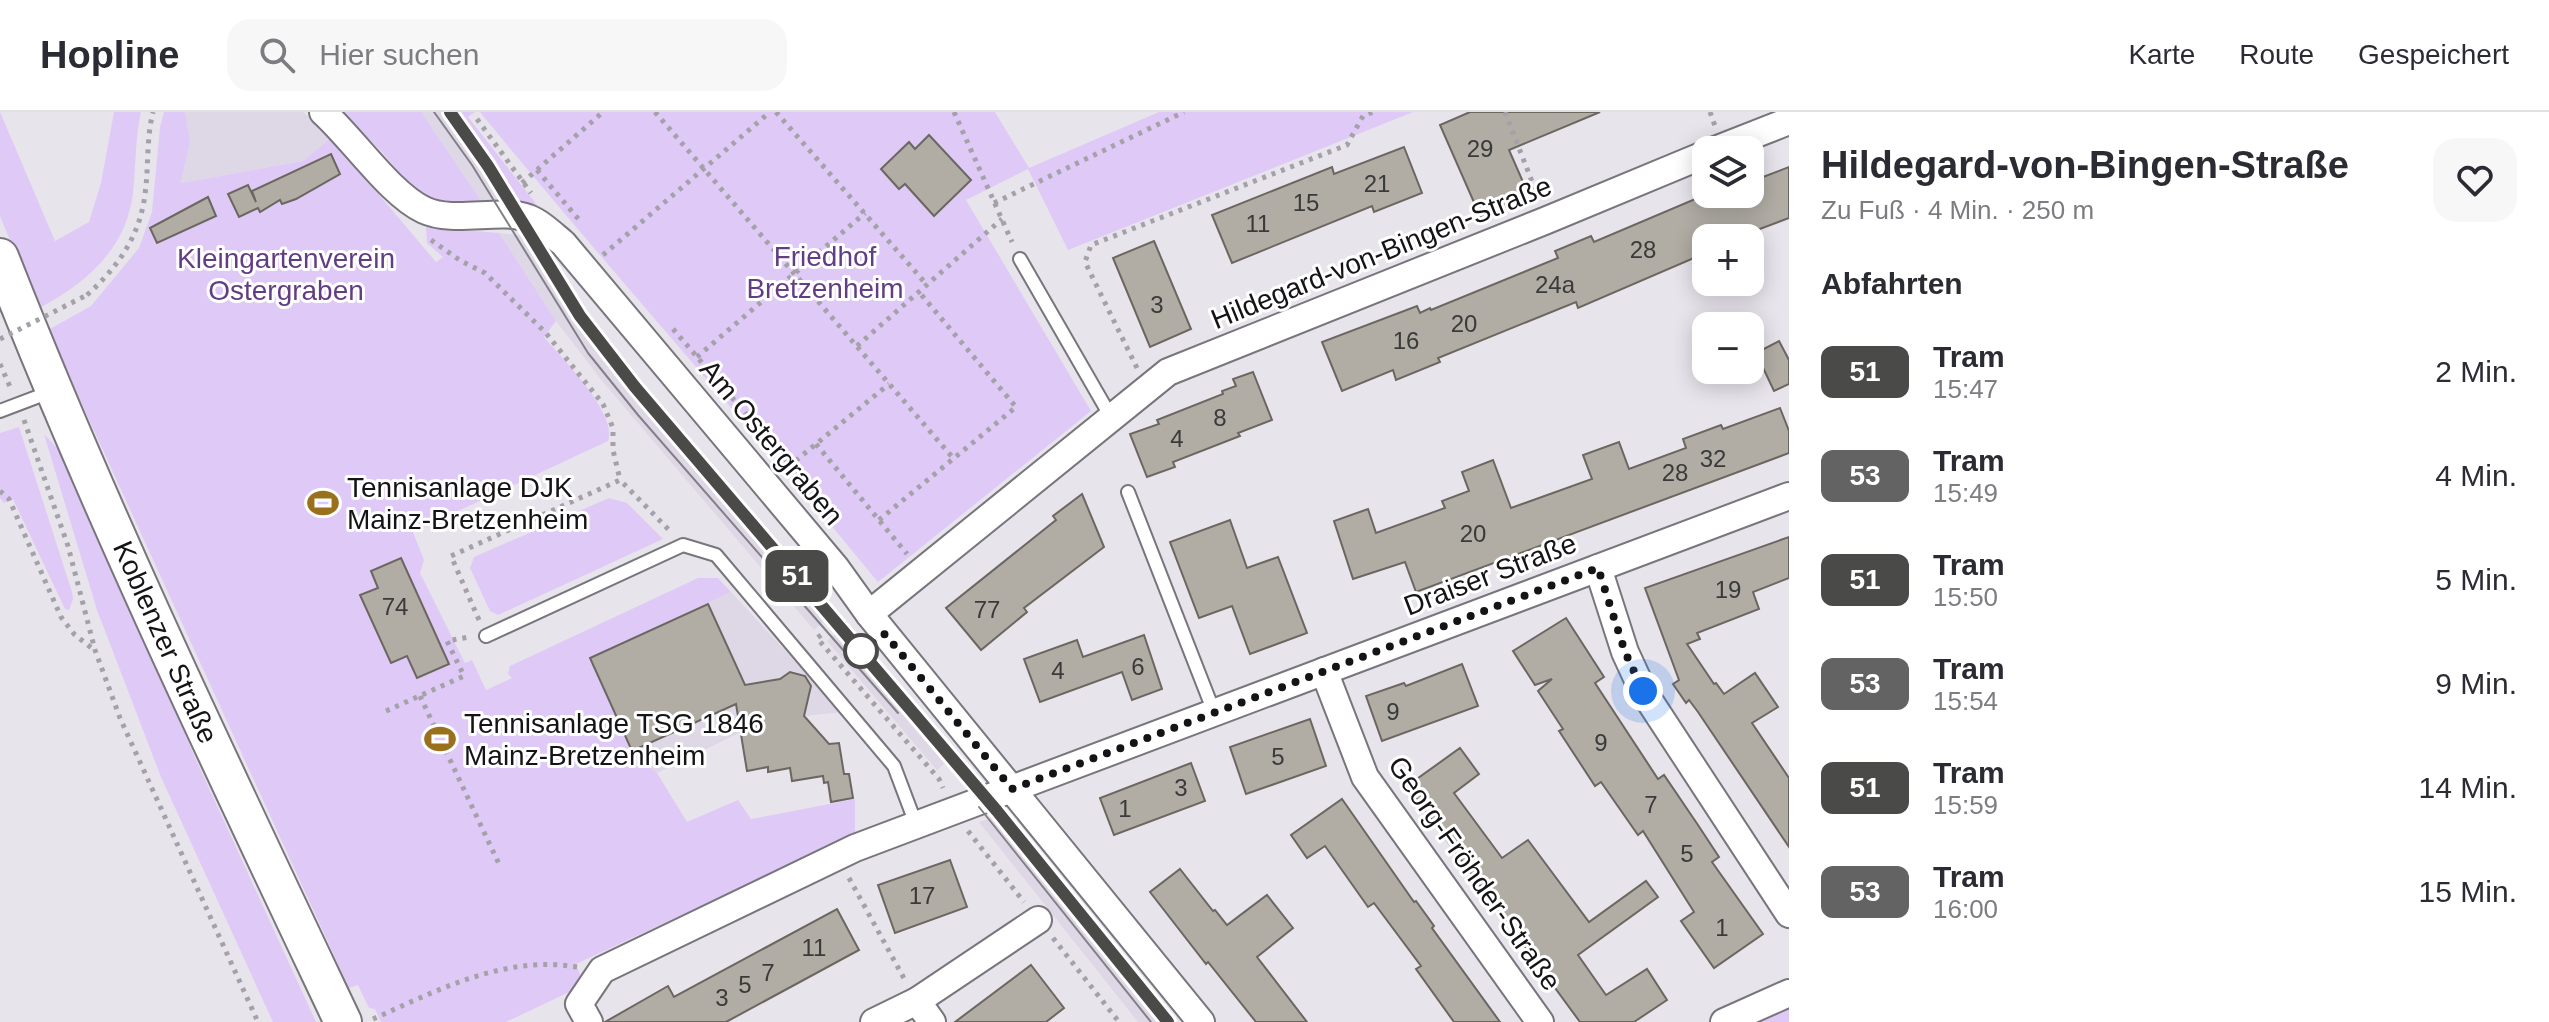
<!DOCTYPE html>
<html lang="de">
<head>
<meta charset="utf-8">
<style>
  body { margin:0; font-family:Arial,sans-serif; background:#f7f7f7; color:#2b2b33; height:100vh; display:flex; flex-direction:column; font-size:30px; white-space:nowrap }
  * { box-sizing:border-box; margin:0 }
  p { font-size:26px; color:#7c7c81 }
  .icon { flex:none; width:44px; height:44px; fill:none; stroke:currentColor; stroke-width:2; stroke-linecap:round; stroke-linejoin:round }
  .map { position:relative; flex:1; overflow:hidden }
  .panel { display:flex; flex-direction:column; background:#fff; width:760px }
  .panel>* { flex:none }
  .badge { padding:0 16px; border-radius:12px; font-size:28px; line-height:52px }
  .controls { position:absolute; left:1692px; top:24px; display:grid; gap:16px }
  .controls a { display:grid; place-items:center; width:72px; height:72px; border-radius:16px; background:#fff; box-shadow:0 4px 20px #0003; font-size:40px }
  .you { position:absolute; width:40px; height:40px; margin:-20px; border:6px solid #fff; border-radius:50%; background:#1a73e8; box-shadow:0 0 0 12px #1a73e833 }
  .map>.badge { position:absolute; translate:-50% -50%; box-shadow:0 0 0 4px #fff }
  h2 { padding:0 32px; font-size:30px; line-height:72px }
  .round { display:grid; place-items:center; flex:none; width:84px; height:84px; border-radius:24px; background:#f7f7f7 }
  .headline { display:flex; align-items:center; justify-content:space-between; height:136px; padding:0 32px }
  h1 { font-size:38px; font-weight:700; line-height:60px }
  ul { padding:0; list-style:none }
  li { display:flex; align-items:center; gap:24px; height:104px; padding:0 32px }
  li div { flex:1 }
  li b { display:block; font-size:30px }
  li em { font-style:normal }
  li .badge { min-width:88px; font-weight:700; text-align:center }
  header { display:flex; align-items:center; gap:48px; box-sizing:border-box; height:112px; padding:0 40px; background:#fff; border-bottom:2px solid #e1e1e2 }
  header strong { font-size:38px }
  nav { display:flex; gap:44px; margin-inline-start:auto; font-size:28px }
  .search { width:560px; height:72px; background:#f7f7f7; display:flex; align-items:center; gap:20px; box-sizing:border-box; padding:0 28px; border-radius:24px; color:#7c7c81; font-size:30px }
  main { display:flex; flex:1; min-height:0 }
  .map>svg:first-child { display:block }
</style>
</head>
<body>
<header>
<strong>Hopline</strong>
<div class="search"><svg class="icon" aria-label="search" viewBox="0 0 24 24"><circle cx="10" cy="10" r="6"/><path d="M15 15l6 6"/></svg>Hier suchen</div>
<nav><a>Karte</a><a>Route</a><a>Gespeichert</a></nav>
</header>
<main>
<div class="map">
<svg width="1789" height="910" viewBox="0 0 1789 910">
  <rect width="100%" height="100%" fill="#e8e4ec"/>
  <g fill="#ded7e6">
    <path d="M185 0H303L331 26 303 49 181 71 190 29Z"/>
    <path d="M421 0H456L519 93 482 90Z"/>
    <path d="M499 121 532 125 540 130 602 224 835 500 814 518 603 270 556 209Z"/>
    <path d="M731 480 842 600 740 611 741 620 657 661 632 639 590 546Z"/>
    <path d="M844 514 955 643 937 658 827 529Z"/>
    <path d="M1008 700 1175 910H1138L979 710Z"/>
  </g>
  <g fill="#dfc9f7">
    <path d="M0 0 55 129 89 110 101 71 114 0H141C135 27 136 54 133 81 126 138 86 171 38 197L0 104Z"/>
    <path d="M164 0H185L190 29 181 71 303 49 331 26 436 150 443 145 427 131 426 115 499 121 556 209 544 225C562 247 618 301 608 329L413 420 424 448 420 461 465 551 472 548 486 578 512 566 508 562 510 554 698 466H718L731 480 590 546 632 639 657 661 687 710 738 688 751 707 855 687V722L576 852 584 873 506 910H381L375 897 369 896 358 873 349 876 48 218 91 194 139 136 152 100 160 15Z"/>
    <path d="M339 0H421L482 90C424 95 416 79 381 39 368 25 353 13 339 0Z"/>
    <path d="M456 0H475L468 5 541 98 519 93Z"/>
    <path d="M480 0H995L1029 56 1159 0H1413L1068 138 1028 57 966 88 1091 299 878 470C748 311 610 159 480 0Z"/>
    <path d="M19 315 72 480 73 487 69 498 65 497 13 387 4 391 0 386V321Z"/>
    <path d="M44 322 58 337 86 391 197 650 316 910H273L161 665 97 498Z"/>
    <path d="M609 386 627 391 663 427 498 503 490 499 470 456 474 445Z"/>
    <path d="M1789 893V910H1748Z"/>
  </g>
  <g fill="#b1ada5" stroke="#6b6760" stroke-width="2">
    <path d="M1470 0H1600L1509 38 1530 86 1480 104 1440 13Z"/>
    <path d="M929 23 971 68 934 104 905 72 899 77 881 57 909 30 915 37Z"/>
    <path d="M1404 35 1422 81 1374 100 1372 94 1232 151 1212 103 1332 55 1334 62Z"/>
    <path d="M331 42 340 62 296 87 282 92 280 88 260 100 258 96 239 105 228 82 248 73 256 90 252 79Z"/>
    <path d="M1789 55V106L1736 126H1694L1701 143 1578 196 1576 190 1438 246 1440 250 1396 268 1393 258 1342 279 1322 230 1417 194 1420 201 1430 196 1431 198 1558 146 1555 139 1591 124 1594 130 1707 82H1750V70Z"/>
    <path d="M208 85 216 104 157 131 150 116Z"/>
    <path d="M1154 129 1191 217 1150 235 1113 146Z"/>
    <path d="M1779 229 1789 248V272L1774 279 1756 241Z"/>
    <path d="M1253 260 1272 308 1238 321 1240 324 1173 350 1175 355 1147 365 1130 322 1159 312 1157 308 1223 282 1222 279 1236 274 1233 267Z"/>
    <path d="M1780 296 1789 319V341L1416 480 1405 450 1353 467 1334 409 1368 397 1376 421 1445 396 1442 389 1469 379 1462 360 1493 348 1511 396 1592 367 1583 343 1619 330 1629 357 1686 336 1683 327 1721 313 1723 317Z"/>
    <path d="M1082 382 1104 435 1024 496 1027 500 981 538 946 496 1056 408 1053 404Z"/>
    <path d="M1230 408 1247 456 1278 445 1307 521 1250 542 1232 494 1199 506 1170 430Z"/>
    <path d="M1789 425V466L1753 480 1759 497 1697 521 1700 527 1687 532 1714 572 1716 571 1724 582 1755 561 1778 595 1752 611 1789 666V735L1698 600 1689 588 1686 591 1673 572 1679 568 1645 476Z"/>
    <path d="M401 446 449 552 417 566 407 544 391 551 360 483 378 476 371 459Z"/>
    <path d="M708 492 745 573 780 567 790 560 805 564 811 574 804 604 829 632 839 631 844 662H849L853 686 831 690 828 670 824 671 823 664 792 669 790 656 768 660V655L747 659 736 592 632 639 590 546Z"/>
    <path d="M1566 506 1604 565 1595 571 1658 667 1664 663 1698 713 1719 745 1712 750 1763 822 1714 856 1681 809 1694 800 1643 719 1638 723 1601 670 1595 674 1559 619 1563 617 1538 579 1552 567 1535 573 1513 539Z"/>
    <path d="M1144 523 1162 577 1132 588 1122 560 1040 590 1024 547 1077 528 1083 545Z"/>
    <path d="M1462 552 1478 594 1382 629 1366 584 1404 571 1406 574Z"/>
    <path d="M1310 607 1326 654 1246 682 1230 635Z"/>
    <path d="M1460 636 1479 662 1454 681 1502 746 1528 728 1589 810 1646 769 1658 785 1578 843 1606 883 1647 857 1667 888 1634 910H1580L1407 674Z"/>
    <path d="M1191 651 1205 689 1114 723 1100 686Z"/>
    <path d="M1342 687 1414 790 1416 789 1434 814 1432 816 1500 910H1454L1416 857 1421 854 1374 791 1368 795 1325 734 1307 746 1291 723Z"/>
    <path d="M950 748 967 795 895 821 878 773Z"/>
    <path d="M1180 757 1213 799 1215 798 1227 813 1267 783 1293 816 1257 845 1307 910H1256L1208 850 1206 852 1150 780Z"/>
    <path d="M837 797 859 838 726 910H605L668 874 674 885Z"/>
    <path d="M1031 853 1064 896 1046 910H955Z"/>
  </g>
  <g fill="none" stroke-linecap="round" stroke-linejoin="round">
    <defs>
      <g id="lane">
        <path d="M1020 147 1111 305"/>
        <path d="M0 299 50 280"/>
        <path d="M1128 380 1214 600"/>
        <path d="M486 524 683 433 716 443 894 654 917 715"/>
      </g>
      <g id="street">
        <path d="M323 0C353 27 390 82 424 98 454 112 499 96 528 106 541 111 552 122 563 131L836 456 869 502 1201 910"/>
        <path d="M1715 38 1789 9"/>
        <path d="M1598 456 1625 540 1643 579 1789 802"/>
        <path d="M869 502 1168 260 1547 108 1706 42"/>
        <path d="M1324 559 1365 665 1540 910"/>
        <path d="M917 889 932 910"/>
        <path d="M589 910 579 892 602 858 855 736 1789 384"/>
        <path d="M874 910 917 889 1038 808"/>
        <path d="M1724 910 1789 881"/>
      </g>
      <path id="secondary" d="M0 145C102 405 223 657 343 910"/>
    </defs>
    <use href="#lane" stroke="#78757c" stroke-width="16"/>
    <use href="#street" stroke="#78757c" stroke-width="30"/>
    <use href="#secondary" stroke="#78757c" stroke-width="40"/>
    <g stroke="#a4a1a8" stroke-width="5" stroke-dasharray="4 6" stroke-linecap="butt">
      <path d="M655 0 953 346"/>
      <path d="M776 0 927 173"/>
      <path d="M954 0 1012 130"/>
      <path d="M1505 0 1538 85"/>
      <path d="M1710 0 1715 14"/>
      <path d="M477 7 531 81"/>
      <path d="M537 58 580 109"/>
      <path d="M522 71 603 0"/>
      <path d="M994 91 1184 0"/>
      <path d="M431 128 461 149 485 161 545 220 603 292 613 316V338L620 368"/>
      <path d="M603 143 770 0"/>
      <path d="M87 183C118 155 140 124 145 82 149 54 146 28 153 0"/>
      <path d="M673 217 790 353"/>
      <path d="M857 234 1002 107"/>
      <path d="M697 245 865 101"/>
      <path d="M0 252 11 277"/>
      <path d="M1137 256 1085 150 1091 133 1347 33 1363 4 1373 0"/>
      <path d="M24 308 68 434 95 538 120 606 258 910"/>
      <path d="M816 332 907 442"/>
      <path d="M788 355 889 272"/>
      <path d="M0 379 9 387 61 505 74 522 94 538"/>
      <path d="M879 408 1016 295 919 180"/>
      <path d="M479 508 451 444 620 368 672 421"/>
      <path d="M821 523 817 526 939 667 943 676"/>
      <path d="M420 584 499 752"/>
      <path d="M386 599 464 564 447 529 469 525"/>
      <path d="M968 719 1024 790"/>
      <path d="M849 766 906 870"/>
      <path d="M1053 826 1119 910"/>
      <path d="M373 907C438 878 504 843 577 855"/>
    </g>
    <use href="#lane" stroke="#fff" stroke-width="12"/>
    <use href="#street" stroke="#fff" stroke-width="26"/>
    <use href="#secondary" stroke="#fff" stroke-width="36"/>
    <g stroke="#828085" stroke-width="2">
      <path d="M434 0 472 53 588 241 638 303 898 601"/>
      <path d="M450 0 488 54 580 204 635 275 997 699 1168 910"/>
      <path d="M979 695 1151 910"/>
    </g>
    <path stroke="#a4a1a8" stroke-width="5" stroke-dasharray="4 6" stroke-linecap="butt" d="M0 227 87 183"/>
  </g>
  <g fill="none" stroke-linecap="round" stroke-linejoin="round">
    <defs>
      <path id="line" d="M450 0 488 54 580 204 635 275 997 699 1168 910"/>
    </defs>
    <use href="#line" stroke="#fff" stroke-width="18"/>
    <use href="#line" stroke="#4a4a49" stroke-width="12"/>
    <path stroke="#141316" stroke-width="8" stroke-dasharray="0 14.4" d="M861 539 885 522 1012 677 1598 456 1625 540 1643 579"/>
  </g>
  <defs>
    <symbol id="stadium-bare" viewBox="-9 -9 18 18"><path d="M0-5a6.5 5 0 1 0 0 10a6.5 5 0 1 0 0-10ZM-3.5-1.8h7v3.6h-7Z" fill="#9a701d" stroke="#fff" stroke-width="2.5" paint-order="stroke"/></symbol>
  </defs>
  <g fill-rule="evenodd">
    <use href="#stadium-bare" x="301" y="369" width="44" height="44"/>
    <use href="#stadium-bare" x="418" y="605" width="44" height="44"/>
  </g>
  <circle fill="#fff" stroke="#4a4a49" stroke-width="4" cx="861" cy="539" r="16"/>
  <g text-anchor="middle" stroke-width="6" stroke-linejoin="round" paint-order="stroke">
    <g font-size="24" fill="#3b3a3a">
      <text x="1480" y="45">29</text>
      <text x="1377" y="80">21</text>
      <text x="1306" y="99">15</text>
      <text x="1258" y="120">11</text>
      <text x="1643" y="146">28</text>
      <text x="1555" y="181">24a</text>
      <text x="1157" y="201">3</text>
      <text x="1464" y="220">20</text>
      <text x="1406" y="237">16</text>
      <text x="1220" y="314">8</text>
      <text x="1177" y="335">4</text>
      <text x="1713" y="355">32</text>
      <text x="1675" y="369">28</text>
      <text x="1473" y="430">20</text>
      <text x="1728" y="486">19</text>
      <text x="395" y="503">74</text>
      <text x="987" y="506">77</text>
      <text x="1138" y="563">6</text>
      <text x="1058" y="567">4</text>
      <text x="1393" y="608">9</text>
      <text x="1601" y="639">9</text>
      <text x="1278" y="653">5</text>
      <text x="1181" y="684">3</text>
      <text x="1651" y="701">7</text>
      <text x="1125" y="705">1</text>
      <text x="1687" y="750">5</text>
      <text x="922" y="792">17</text>
      <text x="1722" y="824">1</text>
      <text x="814" y="844">11</text>
      <text x="768" y="869">7</text>
      <text x="745" y="881">5</text>
      <text x="722" y="894">3</text>
    </g>
    <g font-size="28" fill="#141316" stroke="#fff">
      <text transform="translate(1381 140) rotate(-22)" y="10">Hildegard-von-Bingen-Straße</text>
      <text transform="translate(772 330) rotate(50)" y="10">Am Ostergraben</text>
      <text transform="translate(1490 462) rotate(-21)" y="10">Draiser Straße</text>
      <text transform="translate(166 530) rotate(66)" y="10">Koblenzer Straße</text>
      <text transform="translate(1475 761) rotate(55)" y="10">Georg-Fröhder-Straße</text>
    </g>
    <g font-size="28" fill="#633d83" stroke="#fff">
      <text x="825" y="154">Friedhof<tspan x="825" dy="32">Bretzenheim</tspan></text>
      <text x="286" y="156">Kleingartenverein<tspan x="286" dy="32">Ostergraben</tspan></text>
    </g>
    <g font-size="28" fill="#141316" stroke="#fff" text-anchor="start">
      <text x="347" y="385">Tennisanlage DJK<tspan x="347" dy="32">Mainz-Bretzenheim</tspan></text>
      <text x="464" y="621">Tennisanlage TSG 1846<tspan x="464" dy="32">Mainz-Bretzenheim</tspan></text>
    </g>
  </g>
</svg>
<div class="controls">
<a><svg class="icon" aria-label="layers" viewBox="0 0 24 24"><path d="M12 4l9 5-9 5-9-5zM3 14l9 5 9-5"/></svg></a>
<a>+</a>
<a>−</a>
</div>
<div class="you" style="left:1643px;top:579px"></div>
<b class="badge" style="left:797px;top:464px;background:#4a4a49;color:#fff">51</b>
</div>
<section class="panel">
<div class="headline"><div><h1>Hildegard-von-Bingen-Straße</h1><p>Zu Fuß · 4 Min. · 250 m</p></div><a class="round"><svg class="icon" aria-label="heart" viewBox="0 0 24 24"><path d="M12 20l-8-8c-3-5 5-10 8-4 3-6 11-1 8 4z"/></svg></a></div>
<h2>Abfahrten</h2>
<ul>
<li><span class="badge" style="background:#4a4a49;color:#fff">51</span><div><b>Tram</b><p>15:47</p></div><em>2 Min.</em></li>
<li><span class="badge" style="background:#646363;color:#fff">53</span><div><b>Tram</b><p>15:49</p></div><em>4 Min.</em></li>
<li><span class="badge" style="background:#4a4a49;color:#fff">51</span><div><b>Tram</b><p>15:50</p></div><em>5 Min.</em></li>
<li><span class="badge" style="background:#646363;color:#fff">53</span><div><b>Tram</b><p>15:54</p></div><em>9 Min.</em></li>
<li><span class="badge" style="background:#4a4a49;color:#fff">51</span><div><b>Tram</b><p>15:59</p></div><em>14 Min.</em></li>
<li><span class="badge" style="background:#646363;color:#fff">53</span><div><b>Tram</b><p>16:00</p></div><em>15 Min.</em></li>
</ul>
</section>
</main>
</body>
</html>
